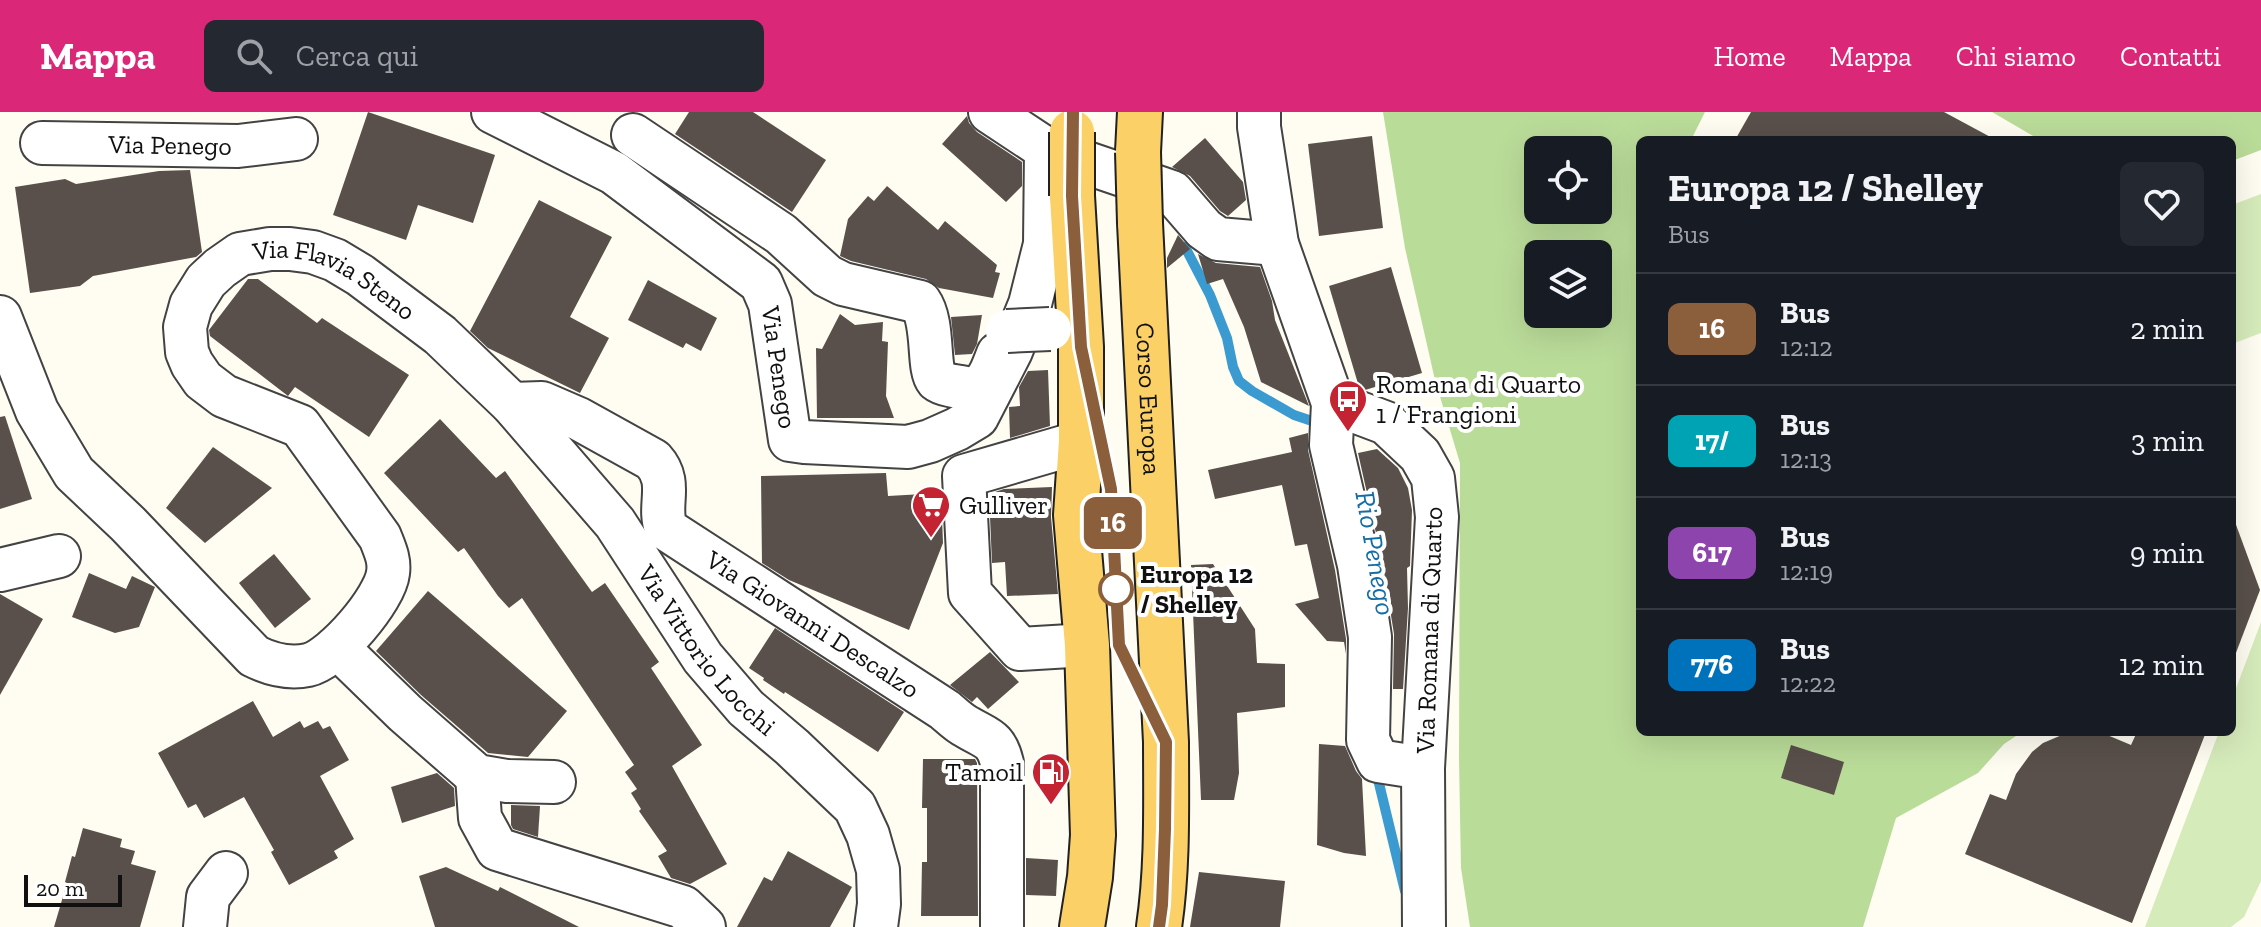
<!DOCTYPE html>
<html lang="it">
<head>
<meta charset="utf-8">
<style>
  body { margin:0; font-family:"Zilla Slab",serif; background:#242831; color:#f1f3f6; height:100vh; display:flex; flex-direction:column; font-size:30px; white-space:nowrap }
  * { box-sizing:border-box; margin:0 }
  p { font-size:26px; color:#9ea1a6 }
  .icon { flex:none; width:44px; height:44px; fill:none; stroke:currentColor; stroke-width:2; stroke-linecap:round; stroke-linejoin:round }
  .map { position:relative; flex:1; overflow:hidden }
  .details { position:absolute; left:1636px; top:24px; width:600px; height:600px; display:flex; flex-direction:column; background:#171b24; border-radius:12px; box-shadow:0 8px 32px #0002 }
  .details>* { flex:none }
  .badge { padding:0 16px; border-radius:12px; font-size:28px; line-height:52px }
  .buttons { position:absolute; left:1524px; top:24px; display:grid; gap:16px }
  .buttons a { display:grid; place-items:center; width:88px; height:88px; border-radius:12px; background:#171b24; box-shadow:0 8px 32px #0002; font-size:40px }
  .scale { position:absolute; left:24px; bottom:20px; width:98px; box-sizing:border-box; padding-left:8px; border:4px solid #101010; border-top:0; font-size:22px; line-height:28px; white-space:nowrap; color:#101010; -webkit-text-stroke:6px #fff; paint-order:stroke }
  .map>.badge { position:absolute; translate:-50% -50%; box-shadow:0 0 0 4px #fff }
  .round { display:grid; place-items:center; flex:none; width:84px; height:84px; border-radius:12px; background:#242831 }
  .summary { display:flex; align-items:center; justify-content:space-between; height:136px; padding:0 32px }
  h1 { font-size:38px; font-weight:800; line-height:60px }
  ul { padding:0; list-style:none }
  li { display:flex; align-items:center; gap:24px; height:112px; padding:0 32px; border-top:2px solid #363941 }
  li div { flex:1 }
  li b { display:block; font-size:30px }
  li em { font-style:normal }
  li .badge { min-width:88px; font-weight:700; text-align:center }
  header { display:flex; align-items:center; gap:48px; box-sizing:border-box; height:112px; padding:0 40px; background:#db2777; color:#fff }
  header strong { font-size:38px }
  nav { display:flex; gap:44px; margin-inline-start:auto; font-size:28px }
  .search { width:560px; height:72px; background:#242831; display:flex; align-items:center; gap:20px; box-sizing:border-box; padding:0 28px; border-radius:12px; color:#9ea1a6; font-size:30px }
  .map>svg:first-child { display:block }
</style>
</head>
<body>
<header>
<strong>Mappa</strong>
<div class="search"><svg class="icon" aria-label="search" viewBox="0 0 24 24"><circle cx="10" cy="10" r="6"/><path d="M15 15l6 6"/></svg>Cerca qui</div>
<nav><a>Home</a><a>Mappa</a><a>Chi siamo</a><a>Contatti</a></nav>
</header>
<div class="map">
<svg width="2261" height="815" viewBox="0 0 2261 815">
  <rect width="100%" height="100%" fill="#fffcf2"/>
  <g fill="#d6ebba">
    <path d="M2261 82V221L2232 232V93Z"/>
    <path d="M2261 510V769L2244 805 2231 815H2145L2219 620H2232V587Z"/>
  </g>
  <g fill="#badc99" fill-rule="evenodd">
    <path d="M1383 0H1705L1691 28H1640V620H2022L2004 632 1978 661 1896 706 1863 815H1470L1461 756 1459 648 1460 351 1435 268 1405 136ZM1538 38H1598V98H1538ZM1538 142H1598V202H1538Z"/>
    <path d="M1992 0H2261V38L2232 49V28H2040Z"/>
  </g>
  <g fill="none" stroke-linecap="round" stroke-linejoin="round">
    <g stroke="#3b9bd0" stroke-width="10">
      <path d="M1185 135 1210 183 1227 226 1233 255 1239 269 1252 279 1294 303 1321 312"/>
      <path d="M1376 659 1405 779"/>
    </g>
  </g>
  <g fill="#59504b">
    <path d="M368 0 495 43 473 111 418 93 406 128 333 103Z"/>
    <path d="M689 0H753L826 48 792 100 675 22Z"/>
    <path d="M1751 0H1944L1996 28H1735Z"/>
    <path d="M967 4 969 11 977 20 1022 50V74L1006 90 942 32Z"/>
    <path d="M1372 24 1383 116 1319 124 1308 32Z"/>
    <path d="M1205 26 1243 70 1246 88 1228 104 1220 99 1190 64 1172 55Z"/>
    <path d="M190 58 202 140 196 145 93 164 80 174 30 181 15 75 65 67 76 72 159 59Z"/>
    <path d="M887 74 938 118 945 109 997 153 995 160 1000 161 993 186 939 176 926 167 851 149 840 144 848 107 868 84 874 89Z"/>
    <path d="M539 88 612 125 570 205 609 226 580 281 488 236 470 219Z"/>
    <path d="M1178 123 1190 137 1167 156V146Z"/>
    <path d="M1198 142 1216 151 1260 155 1272 189 1275 208 1309 294 1261 270 1244 215 1223 167 1207 172Z"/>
    <path d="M1391 155 1422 261 1365 278 1359 275 1329 174Z"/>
    <path d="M248 167H258L317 211 322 206 409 263 369 325 295 275 288 284 210 224 209 218Z"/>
    <path d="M648 168 717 206 701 239 686 231 683 236 628 208Z"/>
    <path d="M840 202 855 213 883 210 882 229 888 230 886 284 894 306H817L816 236 822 237Z"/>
    <path d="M982 203 977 232 972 242 955 243 951 205Z"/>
    <path d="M1048 258 1050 314 1010 326 1009 295 1020 294 1019 275 1028 259Z"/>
    <path d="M5 304 32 387 0 397V305Z"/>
    <path d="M440 307 496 366 505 359 592 480 605 471 659 550 651 556 702 633 672 654 727 752 690 772 671 766 658 744 667 739 639 699 641 697 631 681 637 677 625 660 634 653 522 486 509 496 498 484 464 436 458 440 384 361Z"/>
    <path d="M1308 321V338L1335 458 1346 527V542L1344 530 1327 529 1295 492 1319 486 1307 432 1295 434 1282 373 1215 387 1208 358 1292 340 1289 326Z"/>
    <path d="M213 335 272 376 205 431 166 396Z"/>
    <path d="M1377 337 1398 356 1408 376 1412 398 1410 454 1407 456 1408 496 1403 577H1393L1394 522 1382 448 1358 341Z"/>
    <path d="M886 361 888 384 941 381 943 431 909 518 789 468 762 451 761 364Z"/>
    <path d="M1052 375 1051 405 1058 482 1007 484 1005 450 992 451 989 382 1004 377Z"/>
    <path d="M2232 410H2235L2260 478 2234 546 2232 545Z"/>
    <path d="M274 442 311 487 275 516 239 471Z"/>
    <path d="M1213 452 1255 517 1257 551 1285 552V595L1237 601 1239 661 1234 688H1201L1191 453Z"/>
    <path d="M89 461 126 477 132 464 155 475 139 515 115 521 72 505Z"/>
    <path d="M428 479 567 599 528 645 488 641 421 583 376 539Z"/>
    <path d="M0 482 43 507 0 583Z"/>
    <path d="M775 516 904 600 878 640 785 580 784 582 763 568 764 566 749 556Z"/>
    <path d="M990 540 1019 570 988 597 977 585 972 590 950 573Z"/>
    <path d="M253 589 273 625 300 609 304 616 318 609 323 617 330 614 349 648 320 664 354 727 334 739 338 746 289 773 271 740 274 738 244 685 204 706 196 692 188 696 158 641Z"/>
    <path d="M2069 620H2100L2131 633 2137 620H2206L2132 811 1965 742 1990 682 2006 688 2016 662 2032 640 2043 631Z"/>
    <path d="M1319 632 1345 634 1356 659 1362 667 1366 744 1344 741 1317 733Z"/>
    <path d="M1791 633 1844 650 1834 683 1781 666Z"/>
    <path d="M923 647H975L977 651 978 804H921L922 750H927V696H922Z"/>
    <path d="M437 661 454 676 455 694 402 711 391 675Z"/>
    <path d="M511 693 540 694 538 725 513 717 511 713Z"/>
    <path d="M83 716 122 727 120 735 135 739 131 752 156 759 140 815H54L67 771 65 770 72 744 75 745Z"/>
    <path d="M788 739 852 775 830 815H737L764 765 772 769Z"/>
    <path d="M1026 746 1058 748 1056 784 1026 783Z"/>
    <path d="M446 755 498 779 500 775 579 815H435L419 764Z"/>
    <path d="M1199 760 1285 769 1280 815H1190Z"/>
  </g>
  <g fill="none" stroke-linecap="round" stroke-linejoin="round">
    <defs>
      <g id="minor">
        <path id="s1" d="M493 0 614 61 761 171 770 192 790 328 804 330 908 335 930 329 957 317 977 305 1011 239 1030 192 1045 132 1046 37"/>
        <path d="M990 0 1046 37 1172 80 1204 117 1218 127 1277 132"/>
        <path d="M1259 0V15L1277 132 1333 291 1331 333 1359 453 1370 525 1368 628 1378 649 1423 656"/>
        <path d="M633 23 781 122 827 164 843 172 920 190C935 211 927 256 937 268 943 273 960 275 967 276 987 278 992 257 998 242"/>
        <path id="s2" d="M42 31 238 34 296 27"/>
        <path id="s3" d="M0 205 37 299 74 361 128 412 254 544C272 553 289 557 308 553 334 547 385 487 388 461 390 448 385 438 380 425L300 314 224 284 203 268 192 252 187 240 185 215 191 193 206 169 220 156 240 142 270 137H290L313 140 335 148 360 163 440 223 512 292 615 411 703 546 746 596 792 635 855 695 868 723 878 758 879 792 876 815"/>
        <path d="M1333 291 1386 311 1420 343 1433 366 1437 405 1423 656 1424 815"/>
        <path id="s4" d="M512 292 542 291 579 307 653 348C674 371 657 392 666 417L945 598C952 604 959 611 967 615 987 627 996 626 1002 651V815"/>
        <path d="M1081 330 964 364 970 481 1020 537 1087 533"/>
        <path d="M0 458 59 444"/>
        <path d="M337 535 405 601 477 664 507 669 554 670"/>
        <path d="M477 664 480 706 497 737 683 795 704 815"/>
        <path d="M205 815 208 785 226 761"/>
      </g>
      <g id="major">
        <path d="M1138 40 1140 0"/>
        <path d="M1072 84 1081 235V330L1076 403 1087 533 1093 723 1090 765 1082 815"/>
        <path id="s5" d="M1140 111 1166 630C1166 692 1168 754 1159 815"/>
      </g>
    </defs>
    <use href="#minor" stroke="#434343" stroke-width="46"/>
    <use href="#major" stroke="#212121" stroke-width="48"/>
    <use href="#minor" stroke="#fff" stroke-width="42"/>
    <use href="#major" stroke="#fbd066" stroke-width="44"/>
    <defs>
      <path id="minor-bridge" d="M1007 219 1050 217"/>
      <g id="major-bridge">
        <path d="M1072 20V84"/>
        <path d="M1138 40 1140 111"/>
      </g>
    </defs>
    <use href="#minor-bridge" stroke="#434343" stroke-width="46" stroke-linecap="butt"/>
    <use href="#major-bridge" stroke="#212121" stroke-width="48" stroke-linecap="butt"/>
    <use href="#minor-bridge" stroke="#fff" stroke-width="42"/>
    <use href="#major-bridge" stroke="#fbd066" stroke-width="44"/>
  </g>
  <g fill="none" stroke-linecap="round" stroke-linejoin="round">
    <defs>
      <path id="line" d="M1073 0 1072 84 1081 235 1111 377 1119 533 1166 630 1165 717 1162 793 1159 815"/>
    </defs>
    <use href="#line" stroke="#fff" stroke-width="18"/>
    <use href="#line" stroke="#8b5e3c" stroke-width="12"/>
  </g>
  <defs>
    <symbol id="bus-pin" viewBox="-11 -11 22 30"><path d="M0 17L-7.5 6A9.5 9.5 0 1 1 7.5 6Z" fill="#c42432" stroke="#fff"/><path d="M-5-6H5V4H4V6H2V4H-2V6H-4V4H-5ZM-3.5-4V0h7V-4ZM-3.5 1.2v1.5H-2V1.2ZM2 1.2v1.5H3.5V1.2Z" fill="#fff"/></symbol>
    <symbol id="supermarket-pin" viewBox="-11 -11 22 30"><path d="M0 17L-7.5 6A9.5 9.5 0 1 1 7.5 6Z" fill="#c42432" stroke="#fff"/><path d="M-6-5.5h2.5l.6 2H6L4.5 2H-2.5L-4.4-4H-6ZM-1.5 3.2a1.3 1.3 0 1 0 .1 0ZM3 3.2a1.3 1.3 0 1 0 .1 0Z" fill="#fff"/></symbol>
    <symbol id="fuel-pin" viewBox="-11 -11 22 30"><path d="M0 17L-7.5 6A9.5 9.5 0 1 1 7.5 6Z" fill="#c42432" stroke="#fff"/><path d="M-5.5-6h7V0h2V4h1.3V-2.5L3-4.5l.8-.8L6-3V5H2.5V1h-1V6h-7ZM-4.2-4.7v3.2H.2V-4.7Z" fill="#fff"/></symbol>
  </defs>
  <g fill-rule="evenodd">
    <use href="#bus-pin" x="1326" y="265" width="44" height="60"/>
    <use href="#supermarket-pin" x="909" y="371" width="44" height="60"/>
    <use href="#fuel-pin" x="1029" y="638" width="44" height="60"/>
  </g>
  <circle fill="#fff" stroke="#8b5e3c" stroke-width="4" cx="1116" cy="477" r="16"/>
  <g text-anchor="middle" stroke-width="8" stroke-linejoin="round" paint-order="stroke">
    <g font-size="26" fill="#101010" stroke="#fff">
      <text dy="9" stroke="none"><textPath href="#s2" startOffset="128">Via Penego</textPath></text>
      <text dy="9" stroke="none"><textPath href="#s3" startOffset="1148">Via Flavia Steno</textPath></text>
      <text dy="9" stroke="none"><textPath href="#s1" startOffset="406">Via Penego</textPath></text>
      <text dy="9" stroke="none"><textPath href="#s5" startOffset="176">Corso Europa</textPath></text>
      <text dy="9" stroke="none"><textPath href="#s4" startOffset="402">Via Giovanni Descalzo</textPath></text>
      <text transform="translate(1429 518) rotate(-88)" y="9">Via Romana di Quarto</text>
      <text dy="9" stroke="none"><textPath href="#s3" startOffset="1686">Via Vittorio Locchi</textPath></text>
    </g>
    <g font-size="26" fill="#101010" stroke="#fff" text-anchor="start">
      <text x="1376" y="281">Romana di Quarto<tspan x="1376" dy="30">1 / Frangioni</tspan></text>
      <text x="959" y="402">Gulliver</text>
      <text x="1023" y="669" text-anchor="end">Tamoil</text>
    </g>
    <g font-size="26" font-weight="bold" fill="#101010" stroke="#fff" text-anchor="start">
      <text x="1140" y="471">Europa 12<tspan x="1140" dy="30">/ Shelley</tspan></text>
    </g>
    <g font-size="28" font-style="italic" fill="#156da5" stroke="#fff">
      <text transform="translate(1376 441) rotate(80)" y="10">Rio Penego</text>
    </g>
  </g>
</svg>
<div class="buttons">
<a><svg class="icon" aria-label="locate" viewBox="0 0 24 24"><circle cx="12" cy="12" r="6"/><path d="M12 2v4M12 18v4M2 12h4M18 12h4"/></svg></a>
<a><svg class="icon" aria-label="layers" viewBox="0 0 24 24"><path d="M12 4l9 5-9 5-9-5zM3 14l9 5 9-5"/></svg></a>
</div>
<div class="scale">20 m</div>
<b class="badge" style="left:1113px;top:411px;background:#8b5e3c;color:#fff">16</b>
<section class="details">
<div class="summary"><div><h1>Europa 12 / Shelley</h1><p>Bus</p></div><a class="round"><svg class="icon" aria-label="heart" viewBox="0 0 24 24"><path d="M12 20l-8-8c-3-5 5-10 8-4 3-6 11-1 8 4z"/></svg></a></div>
<ul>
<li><span class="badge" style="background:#8b5e3c;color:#fff">16</span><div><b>Bus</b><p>12:12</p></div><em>2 min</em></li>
<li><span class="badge" style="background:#00a3b4;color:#fff">17/</span><div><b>Bus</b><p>12:13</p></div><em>3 min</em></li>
<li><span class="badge" style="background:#8e44ad;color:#fff">617</span><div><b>Bus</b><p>12:19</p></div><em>9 min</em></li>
<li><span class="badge" style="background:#0072bc;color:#fff">776</span><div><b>Bus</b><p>12:22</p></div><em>12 min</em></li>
</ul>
</section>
</div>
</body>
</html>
